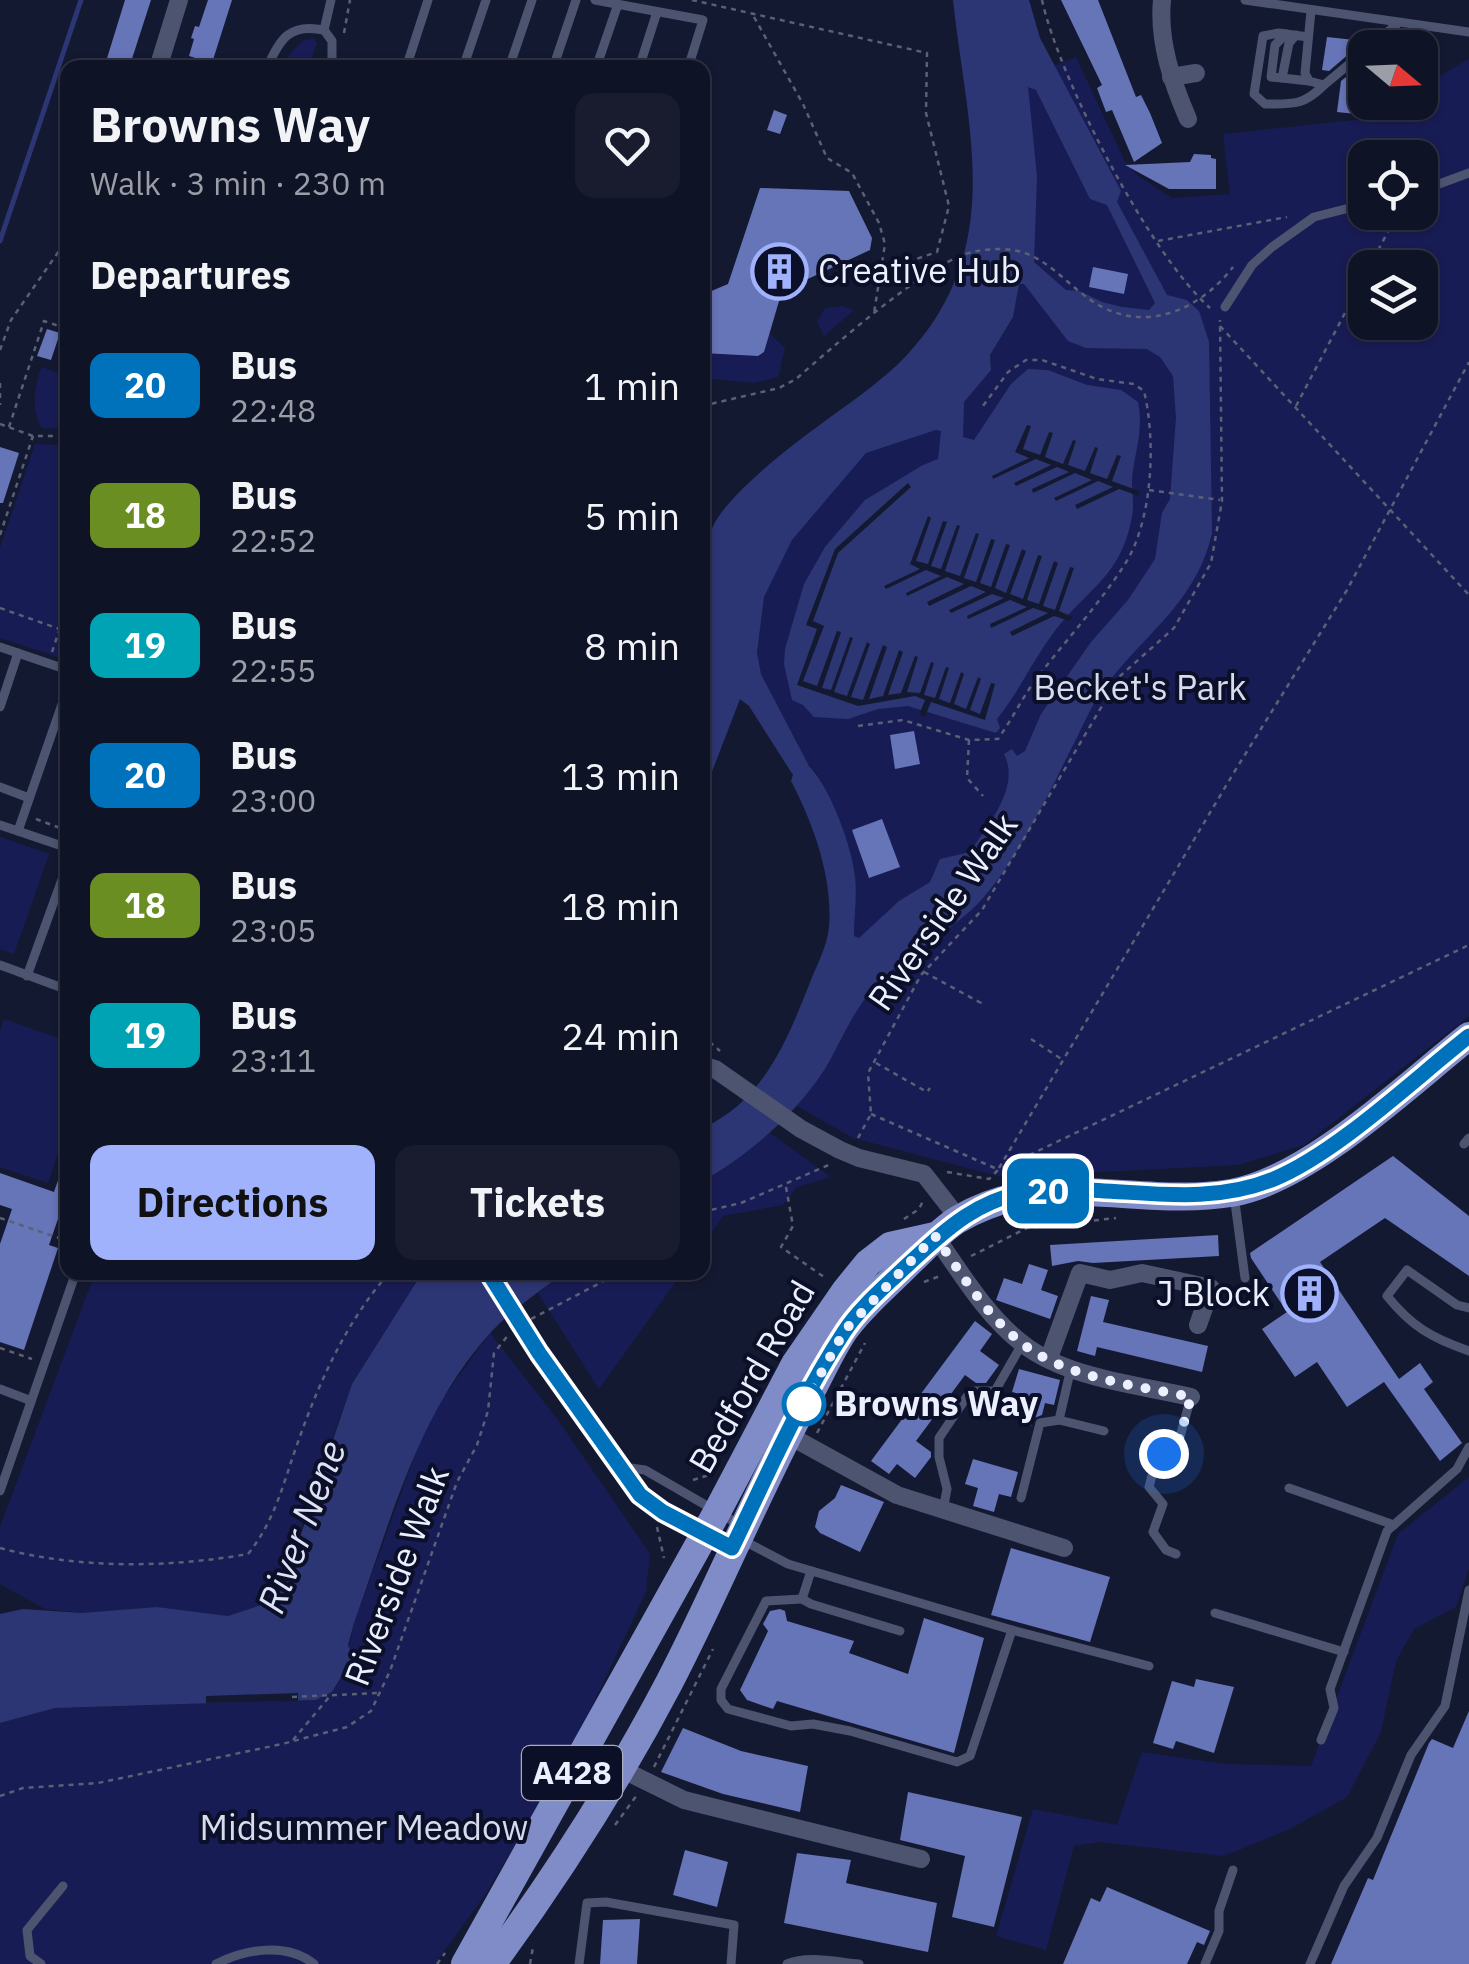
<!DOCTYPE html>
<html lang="en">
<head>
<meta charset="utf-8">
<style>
  body { margin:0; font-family:"IBM Plex Sans",sans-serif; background:#181c2e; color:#f1f3f6; height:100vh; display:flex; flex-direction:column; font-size:38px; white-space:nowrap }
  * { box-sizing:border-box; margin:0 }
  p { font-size:32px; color:#9b9ea7 }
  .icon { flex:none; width:55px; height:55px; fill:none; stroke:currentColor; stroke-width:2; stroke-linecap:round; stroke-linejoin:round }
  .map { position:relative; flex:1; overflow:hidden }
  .side { position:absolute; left:60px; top:60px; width:650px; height:1220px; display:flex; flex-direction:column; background:#0f1326; border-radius:20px; box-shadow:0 2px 8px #0004,0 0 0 2px #2f3243 }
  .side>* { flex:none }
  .badge { padding:0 20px; border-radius:15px; font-size:35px; line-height:65px }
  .needle { width:65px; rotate:109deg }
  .controls { position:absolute; left:1348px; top:30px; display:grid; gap:20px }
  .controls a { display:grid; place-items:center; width:90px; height:90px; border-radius:20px; background:#0f1326; box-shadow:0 2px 8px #0004,0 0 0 2px #2f3243; font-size:50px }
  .you { position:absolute; width:50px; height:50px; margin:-25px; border:8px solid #fff; border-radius:50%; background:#1a73e8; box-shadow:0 0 0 15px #1a73e833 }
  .map>.badge { position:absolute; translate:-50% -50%; box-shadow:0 0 0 5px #fff }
  h2 { padding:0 30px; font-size:38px; line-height:90px }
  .round { display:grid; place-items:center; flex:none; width:105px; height:105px; border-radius:20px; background:#181c2e }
  .summary { display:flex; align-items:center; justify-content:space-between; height:170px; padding:0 30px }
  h1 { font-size:48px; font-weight:700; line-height:75px }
  .action { display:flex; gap:20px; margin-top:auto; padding:20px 30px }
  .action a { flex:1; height:115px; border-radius:20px; background:#a1b2fd; color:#111; font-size:40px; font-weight:700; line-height:115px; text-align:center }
  .action a+a { background:#181c2e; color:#f1f3f6 }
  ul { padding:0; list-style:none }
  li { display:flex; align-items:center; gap:30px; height:130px; padding:0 30px }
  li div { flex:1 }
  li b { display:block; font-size:38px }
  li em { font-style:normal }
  li .badge { min-width:110px; font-weight:700; text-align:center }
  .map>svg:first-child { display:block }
</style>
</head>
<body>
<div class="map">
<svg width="1469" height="1964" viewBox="0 0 1469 1964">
  <rect width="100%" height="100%" fill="#141932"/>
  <g fill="#181c54" fill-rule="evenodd">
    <path d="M313 38 317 43 308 67H279L301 42Z"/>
    <path d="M1076 57 1125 162 1137 175 1172 198 1230 194 1223 134 1364 119 1393 103 1420 102V87L1469 59V1016L1304 1145 1238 1165 1002 1177 853 1138 795 1105 822 1074 853 1017 855 872 843 832 817 774 807 763 761 674 757 653 764 597 792 540 866 453 936 430 991 370 990 355 1013 317 1037 176 1027 87 1054 66ZM1365 158H1420V212H1365ZM1365 268H1420V322H1365Z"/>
    <path d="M843 306 854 310 824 336 817 322 825 308Z"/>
    <path d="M769 333 785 348 778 377 754 383 703 378 702 353 758 356 764 352Z"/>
    <path d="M41 367 67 376V429L42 428C30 408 35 389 41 367Z"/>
    <path d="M35 444 67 445V660L0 638V548Z"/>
    <path d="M0 837 49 854 14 954 0 949Z"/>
    <path d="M4 1019 67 1041V1127L48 1183 0 1167V1031Z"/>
    <path d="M770 1133 831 1177 797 1187 783 1205 723 1216 703 1245V1180L720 1171Z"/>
    <path d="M565 1272 682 1273 599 1389 538 1293Z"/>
    <path d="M95 1273H422L352 1384 306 1512 288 1575 282 1590 270 1602 228 1616 157 1607 82 1613 45 1609 0 1584V1527Z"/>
    <path d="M490 1333 558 1420 650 1554 646 1592 573 1747 487 1892 435 1964H0V1723L55 1708 316 1700 332 1692 343 1675 354 1623 419 1444 440 1402Z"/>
    <path d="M1469 1477V1568L1456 1607 1414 1629 1396 1661 1381 1732 1347 1797 1290 1829 1224 1856 1100 1842 1074 1846 1046 1950 996 1936 1033 1809 1117 1825 1142 1752 1225 1764 1311 1766 1398 1534Z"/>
  </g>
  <g fill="#2d3674" fill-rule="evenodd">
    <path d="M953 0H1029L1040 38 1121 191 1117 202 1167 295 1187 300 1199 311 1209 342 1212 533C1196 603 1145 633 1105 687 1091 704 1083 727 1072 747 1047 797 1020 855 983 898 949 936 898 956 867 996 850 1018 839 1045 825 1069 795 1115 750 1154 703 1181V1128C763 1100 786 1043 809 985 816 966 827 948 829 927 833 877 813 823 791 781L793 775 749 706 740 699 703 795V555C707 543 710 530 717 519 735 490 789 447 817 427 846 405 882 382 907 355 1007 246 967 130 953 0ZM1028 87 1036 90 1090 199 1107 205 1155 303 1149 310 1122 307 1102 302 1080 291 1066 290 1034 262 1037 176ZM1019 284H1024L1068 341 1086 348 1147 349 1160 357 1173 376 1176 418 1170 499 1162 513 1155 559 1128 600 1091 642 1041 714 1025 751 1017 756 1012 749 1004 754C1021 787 988 824 970 852L940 859 930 882 899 901 859 938 854 936C854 915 858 891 854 870 850 842 829 786 809 766L761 674 757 653 764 597 792 540 866 453 936 430 941 431 938 459 923 465 865 500 825 547 804 584 785 649 784 664 792 700 803 705 814 717 848 719 878 709 908 706 996 733 1000 728 997 719C1018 693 1032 662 1052 635 1085 589 1121 579 1132 516 1135 501 1130 485 1133 470 1137 446 1143 426 1138 402L1121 390 1087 385 1048 370 1028 369 1011 384 974 440 963 437 964 402 991 370 990 355 1013 317Z"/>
    <path d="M422 1273H564C540 1291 513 1309 492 1331 418 1411 390 1523 354 1623L348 1645 353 1657 332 1692 316 1700 55 1708 0 1723V1614L23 1609 82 1613 157 1607 228 1616 270 1602 282 1590 352 1384Z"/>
  </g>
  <g fill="#141932">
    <path d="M1027 425 1031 426 1023 449 1040 455 1049 432 1053 433 1045 457 1063 464 1073 440 1076 441 1068 465 1085 471 1095 447 1098 448 1090 473 1107 479 1117 455 1121 456 1112 481 1139 491V496L1119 489 1077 509 1075 505 1113 487 1098 481 1056 501 1054 498 1092 480 1075 473 1033 493 1032 489 1069 472 1057 467 1016 486 1014 483 1051 465 1036 459 993 479 992 476 1029 458 1015 452Z"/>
    <path d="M908 483 911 487 838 553 813 621 824 626 803 681 817 686 837 631 841 632 822 688 831 690 850 637 853 638 834 692 847 696 867 642 870 644 851 697 863 700 883 645 887 647 869 699 883 696 899 650 903 652 888 695 901 693 915 656 918 657 907 692 920 693 931 662 934 663 924 695 935 698 946 667 949 668 939 699 950 703 961 672 964 674 954 704 966 709 978 677 981 679 970 710 980 714 991 683 995 684 985 720 931 702 925 717 919 715 925 700 915 696 858 706 797 685 817 629 806 625 835 549Z"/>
    <path d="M928 516 931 518 916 561 928 564 943 521 947 522 931 566 941 569 957 525 960 526 945 571 960 576 976 533 979 534 964 578 976 582 991 539 995 540 980 583 991 587 1006 544 1010 545 995 588 1006 593 1022 549 1026 551 1010 594 1023 599 1038 555 1042 556 1027 600 1039 604 1054 561 1058 563 1043 606 1055 610 1070 567 1074 568 1059 611 1073 617 1069 621 1054 616 1012 636 1010 632 1048 613 1033 608 991 628 990 624 1027 607 1010 600 968 619 967 616 1004 598 992 594 951 613 949 610 986 592 971 586 929 606 927 602 964 584 947 577 907 596 906 593 941 576 926 570 886 589 884 586 920 569 910 564Z"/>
    <path d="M298 1693V1701L206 1703V1696Z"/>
  </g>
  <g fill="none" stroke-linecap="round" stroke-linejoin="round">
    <path stroke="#2d3674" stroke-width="5" d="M0 241 81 0"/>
  </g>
  <g fill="#6674b8">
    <path d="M125 0H151L129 68H104Z"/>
    <path d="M208 0H232L212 63 189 56 194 39 191 38 195 26 199 27Z"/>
    <path d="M1061 0H1098L1136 97 1141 95 1150 113 1162 143 1134 162 1112 110 1106 112 1097 88 1102 85Z"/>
    <path d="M1327 37 1364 41 1329 71 1322 70Z"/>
    <path d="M1365 62 1356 114 1337 112 1341 81Z"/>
    <path d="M774 110 787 115 780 134 767 130Z"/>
    <path d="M1194 154 1211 155V158L1216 159V189H1169L1125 165 1190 162Z"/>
    <path d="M760 188 849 191 872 238 870 250 782 291 764 352 758 356 702 353V295L728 284Z"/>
    <path d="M1093 267 1128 274 1124 294 1089 287Z"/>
    <path d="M47 329 60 333 51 360 37 356Z"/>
    <path d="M0 447 19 453 3 503H0Z"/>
    <path d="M914 731 920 764 895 769 890 735Z"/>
    <path d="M882 819 900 867 869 878 852 830Z"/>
    <path d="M1393 1156 1469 1216V1276L1385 1218 1320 1262 1399 1379 1420 1363 1433 1382 1424 1389 1462 1443 1440 1461 1384 1382 1347 1407 1317 1362 1295 1377 1262 1329 1287 1312 1251 1258 1250 1253Z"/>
    <path d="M65 1160 68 1219 59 1216 49 1245 58 1248 24 1350 0 1342V1244L12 1209 0 1205V1173L54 1192Z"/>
    <path d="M1218 1235 1219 1256 1093 1263 1078 1261 1052 1266 1050 1245Z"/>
    <path d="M1029 1264 1048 1270 1041 1290 1058 1296 1050 1319 996 1300 1004 1278 1022 1284Z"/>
    <path d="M1091 1296 1109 1300 1103 1322 1208 1346 1202 1372 1097 1347 1095 1356 1077 1351Z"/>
    <path d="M975 1321 992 1334 980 1351 999 1365 986 1383H976L965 1375 916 1441 931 1452V1457L915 1478 897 1464 889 1474 871 1461Z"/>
    <path d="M1019 1369 1060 1380 1054 1405 1045 1403 1042 1415 1034 1418 1031 1426 1020 1422 1027 1396 1012 1392Z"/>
    <path d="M973 1459 1018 1472 1011 1497 999 1494 994 1512 973 1506 978 1488 965 1484Z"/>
    <path d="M841 1485 884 1502 860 1552 820 1533 815 1527 819 1511 835 1498Z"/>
    <path d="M1011 1548 1110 1577 1090 1642 991 1615Z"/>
    <path d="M780 1609 785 1611 787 1621 854 1641 849 1653 908 1674 924 1618 984 1638 954 1753 777 1701 773 1709 747 1700 740 1690 768 1631 763 1624 770 1611Z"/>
    <path d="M1196 1679 1234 1687 1214 1753 1176 1741 1173 1749 1153 1743 1172 1681 1194 1687Z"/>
    <path d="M1469 1711V1964H1331L1368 1878 1373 1880 1429 1743 1432 1739 1453 1748Z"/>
    <path d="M683 1728 741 1751 808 1766 800 1812 723 1794 661 1772Z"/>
    <path d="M908 1792 1022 1817 994 1927 952 1917 965 1856 900 1840Z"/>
    <path d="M685 1850 728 1862 717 1907 673 1895Z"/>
    <path d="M797 1853 851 1860 846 1883 937 1903 928 1952 784 1923Z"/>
    <path d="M1107 1887 1210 1931 1204 1945 1197 1942 1187 1964H1063L1091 1898 1100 1902Z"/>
    <path d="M640 1919 637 1964H600L603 1920Z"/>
  </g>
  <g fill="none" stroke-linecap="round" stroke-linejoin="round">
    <g stroke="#5b6075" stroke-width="2.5" stroke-dasharray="5 5" stroke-linecap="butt">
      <path d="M692 0 927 53 926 113 949 206 937 252 880 271"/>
      <path d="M1042 0C1059 78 1150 255 1210 308"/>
      <path d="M754 17 803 104 827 158 852 173 879 223 885 244 874 313"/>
      <path d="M344 33 350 0"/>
      <path d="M1158 241 1287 217"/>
      <path d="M1369 268 1398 212"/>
      <path d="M1220 326 1469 595"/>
      <path d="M0 350 11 320 68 238"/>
      <path d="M0 383V405"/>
      <path d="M702 406 779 388 796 379C833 347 933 257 977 251 994 248 1015 248 1030 255 1054 266 1071 287 1092 301 1143 335 1199 311 1233 267"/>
      <path d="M1296 406 1365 275"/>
      <path d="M0 424 33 436H68"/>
      <path d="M9 427 44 321 68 329"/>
      <path d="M702 429 711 405"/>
      <path d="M1149 490 1220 500"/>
      <path d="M0 535 33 436"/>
      <path d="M0 608 68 632"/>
      <path d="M52 652 59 631"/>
      <path d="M858 726 903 720 969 740 998 739C1013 718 1024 694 1040 674 1068 638 1100 603 1125 564 1153 520 1156 440 1144 391L1134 384 1097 379 1042 360H1026L1008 372 983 406"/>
      <path d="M969 740 967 778 983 796"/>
      <path d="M36 819 68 831"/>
      <path d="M924 972 981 1003 980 1006"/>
      <path d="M702 1035 720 1051"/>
      <path d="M1031 1039 1063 1060"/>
      <path d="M876 1063 927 1092 930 1088"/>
      <path d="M871 1114 997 1169"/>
      <path d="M858 1138 871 1114 868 1073 921 975 982 910 1119 677 1174 628 1211 563 1222 501 1220 320"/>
      <path d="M999 1168 1233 774 1347 590 1469 362"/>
      <path d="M947 1172 989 1179 998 1170 1469 945"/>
      <path d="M786 1187 793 1226 781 1247 824 1277"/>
      <path d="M702 1212 741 1203 831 1164"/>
      <path d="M0 1218 68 1241"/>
      <path d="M904 1219 919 1209 923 1201"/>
      <path d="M971 1256 1027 1228 1116 1218"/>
      <path d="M924 1282 940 1276"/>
      <path d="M531 1319 621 1272"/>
      <path d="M0 1348 32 1359"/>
      <path d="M817 1433 865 1343"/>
      <path d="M693 1480 709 1475"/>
      <path d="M657 1527 664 1558"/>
      <path d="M0 1548C78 1569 168 1568 248 1554 276 1519 283 1483 298 1442 319 1382 347 1320 390 1272"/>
      <path d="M292 1697 378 1693"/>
      <path d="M293 1740 330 1696"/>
      <path d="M654 1767 713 1649"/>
      <path d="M0 1796 23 1788 98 1783 282 1744 347 1727 371 1711 390 1671 457 1482 477 1445 488 1411 494 1353 509 1334"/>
      <path d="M615 1825 637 1795"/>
      <path d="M437 1964 445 1953"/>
      <path d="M530 1964 533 1947"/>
    </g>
    <g stroke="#4d5470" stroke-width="9">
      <path d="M331 0 324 30 332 41V68"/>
      <path d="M595 0 703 20 688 68"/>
      <path d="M1245 0 1469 32"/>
      <path d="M1311 11 1305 73 1309 81 1324 85 1365 51"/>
      <path d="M1296 35 1289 43 1282 78 1309 81"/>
      <path d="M1308 37 1279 33 1263 36 1254 94 1265 104C1293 104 1303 106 1324 85"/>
      <path d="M1369 48 1397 24"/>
      <path d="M267 68C280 38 290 23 324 30"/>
      <path d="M406 68 428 0"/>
      <path d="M463 68 486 0"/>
      <path d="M509 68 532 0"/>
      <path d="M553 68 576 0"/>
      <path d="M596 68 618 4"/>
      <path d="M639 68 657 12"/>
      <path d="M1282 78 1271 77 1275 45 1286 34"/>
      <path d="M1420 191 1469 173"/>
      <path d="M1225 307 1252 265 1272 247 1314 217 1365 204"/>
      <path d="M0 647 68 670"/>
      <path d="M0 707 18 653"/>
      <path d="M0 787 29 798"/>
      <path d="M0 825 68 848"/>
      <path d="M18 831 68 687"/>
      <path d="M0 965 68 990"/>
      <path d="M27 976 68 863"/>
      <path d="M1464 1144 1469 1138"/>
      <path d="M1234 1195 1245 1278"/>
      <path d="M488 1272 539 1353 640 1495 663 1512 732 1548 739 1549 750 1544 788 1564 1012 1630"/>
      <path d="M1469 1308 1457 1305 1407 1270 1387 1296C1412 1327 1432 1338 1469 1351"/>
      <path d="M0 1389 29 1400"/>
      <path d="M1059 1420 1104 1431"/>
      <path d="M623 1467 645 1470 740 1525"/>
      <path d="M1289 1488 1394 1525"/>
      <path d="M0 1491 76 1272"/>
      <path d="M1021 1498 1040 1423 1059 1420 1071 1368"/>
      <path d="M943 1510 947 1489 939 1457V1438L968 1395 975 1391H995L1022 1344"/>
      <path d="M1176 1554 1166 1550 1153 1532 1163 1504 1149 1487C1154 1468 1155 1456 1176 1451L1191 1397"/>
      <path d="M811 1571 802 1599 811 1604 900 1631"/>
      <path d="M802 1599 766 1601 721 1689V1700L728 1709 791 1726 813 1724 850 1731 957 1762 970 1756 1012 1630 1149 1666"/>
      <path d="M1215 1613 1344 1652"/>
      <path d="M1321 1740 1334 1708 1330 1689 1387 1531 1457 1469 1469 1447"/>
      <path d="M41 1964 30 1956 27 1930 63 1886"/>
      <path d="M216 1964C245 1949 287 1942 314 1964"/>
      <path d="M579 1964 587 1903 606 1902 734 1925 731 1964"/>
      <path d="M787 1964C808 1955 836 1962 859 1964"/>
      <path d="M1205 1964 1219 1931V1911L1233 1870"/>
      <path d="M1310 1964 1344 1886 1377 1838 1411 1755 1445 1706 1469 1590"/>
    </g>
    <g stroke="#4d5470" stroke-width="18">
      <path d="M1162 0C1158 41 1172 82 1188 119"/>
      <path d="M158 68 179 0"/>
      <path d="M1171 77 1196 73"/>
      <path d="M702 1065 715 1069 801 1129 840 1150 859 1158 924 1174 959 1219"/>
      <path d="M935 1236C961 1273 987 1317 1023 1344 1066 1378 1139 1385 1191 1397"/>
      <path d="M1049 1358 1080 1273 1110 1280 1142 1273 1211 1288 1198 1325"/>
      <path d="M779 1430 897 1495 1064 1548"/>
      <path d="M585 1751 684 1800 921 1859"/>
    </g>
    <g stroke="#7f8cc8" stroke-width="28">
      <path d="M465 1964 717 1512 795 1364 846 1290 868 1263 890 1246 935 1236"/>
      <path d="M492 1964C558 1874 617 1782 669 1683 718 1589 757 1491 808 1397 820 1376 830 1352 844 1331 863 1304 890 1283 912 1260 927 1246 940 1231 957 1220 1044 1167 1138 1208 1231 1193 1309 1180 1407 1085 1469 1036"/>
    </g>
  </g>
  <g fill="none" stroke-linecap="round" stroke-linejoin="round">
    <defs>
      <path id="line" d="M488 1272 539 1353 640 1495 663 1512 732 1548C767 1476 800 1399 844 1332 858 1310 881 1290 900 1272 940 1235 976 1197 1034 1191 1115 1183 1196 1211 1274 1179 1338 1152 1413 1080 1469 1036"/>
    </defs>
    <use href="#line" stroke="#fff" stroke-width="22"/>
    <use href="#line" stroke="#0072bc" stroke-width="15"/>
    <path stroke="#ecf0fe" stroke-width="10" stroke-dasharray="0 18" d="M804 1404 845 1330 935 1236C961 1273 987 1317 1023 1344 1066 1378 1139 1386 1191 1397L1176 1451 1164 1454"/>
  </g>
  <defs>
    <symbol id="building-ring" viewBox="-11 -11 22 22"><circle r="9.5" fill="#0b0f27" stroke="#a1b2fd" stroke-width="1.5"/><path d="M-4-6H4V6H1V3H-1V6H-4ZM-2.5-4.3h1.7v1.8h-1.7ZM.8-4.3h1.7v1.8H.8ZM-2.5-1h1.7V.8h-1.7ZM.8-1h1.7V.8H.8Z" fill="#a1b2fd"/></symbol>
  </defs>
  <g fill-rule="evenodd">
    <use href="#building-ring" x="748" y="240" width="63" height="63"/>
    <use href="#building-ring" x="1278" y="1262" width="63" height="63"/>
  </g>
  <circle fill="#fff" stroke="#0072bc" stroke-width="5" cx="804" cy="1404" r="20"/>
  <g text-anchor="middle" stroke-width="8" stroke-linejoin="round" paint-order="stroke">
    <rect fill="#0b0f27" stroke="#a8acbe" stroke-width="2.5" x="522" y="1746" width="100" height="54" rx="8"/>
    <g font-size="32" font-weight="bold" fill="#ecf0fe">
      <text x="572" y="1784">A428</text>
    </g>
    <g font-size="35" fill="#ecf0fe" stroke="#0b0f27" text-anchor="start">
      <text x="818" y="283">Creative Hub</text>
      <text x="1270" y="1306" text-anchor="end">J Block</text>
    </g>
    <g font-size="35" fill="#d6dbee" stroke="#0b0f27">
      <text x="1140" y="700">Becket's Park</text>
      <text x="364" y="1840">Midsummer Meadow</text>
    </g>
    <g font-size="35" fill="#ecf0fe" stroke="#0b0f27">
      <text transform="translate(943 912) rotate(-55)" y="12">Riverside Walk</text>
      <text transform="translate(752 1377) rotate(-60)" y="12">Bedford Road</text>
      <text transform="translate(397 1576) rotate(-69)" y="12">Riverside Walk</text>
    </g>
    <g font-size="35" font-weight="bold" fill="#ecf0fe" stroke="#0b0f27" text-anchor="start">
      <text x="834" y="1416">Browns Way</text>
    </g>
    <g font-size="38" font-style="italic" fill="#dde2f6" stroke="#0b0f27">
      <text transform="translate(302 1527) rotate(-69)" y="13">River Nene</text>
    </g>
  </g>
</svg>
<div class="controls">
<a><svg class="needle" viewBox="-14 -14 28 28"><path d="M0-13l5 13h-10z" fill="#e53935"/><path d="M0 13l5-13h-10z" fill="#9b9ea7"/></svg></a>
<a><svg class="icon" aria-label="locate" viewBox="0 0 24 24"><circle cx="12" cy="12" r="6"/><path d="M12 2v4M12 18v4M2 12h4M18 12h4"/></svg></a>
<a><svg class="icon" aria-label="layers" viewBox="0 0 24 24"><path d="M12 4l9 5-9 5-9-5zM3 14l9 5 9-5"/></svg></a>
</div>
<div class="you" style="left:1164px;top:1454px"></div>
<b class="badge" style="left:1048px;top:1191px;background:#0072bc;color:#fff">20</b>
<section class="side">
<div class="summary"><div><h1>Browns Way</h1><p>Walk · 3 min · 230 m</p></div><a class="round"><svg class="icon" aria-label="heart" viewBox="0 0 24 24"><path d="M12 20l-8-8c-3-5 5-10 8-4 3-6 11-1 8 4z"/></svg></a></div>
<h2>Departures</h2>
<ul>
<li><span class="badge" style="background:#0072bc;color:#fff">20</span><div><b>Bus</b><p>22:48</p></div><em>1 min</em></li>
<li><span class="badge" style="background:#6b8e23;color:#fff">18</span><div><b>Bus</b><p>22:52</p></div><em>5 min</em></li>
<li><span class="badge" style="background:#00a3b4;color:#fff">19</span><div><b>Bus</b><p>22:55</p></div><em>8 min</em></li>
<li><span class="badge" style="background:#0072bc;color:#fff">20</span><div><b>Bus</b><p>23:00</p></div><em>13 min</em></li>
<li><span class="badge" style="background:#6b8e23;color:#fff">18</span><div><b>Bus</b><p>23:05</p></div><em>18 min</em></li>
<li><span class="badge" style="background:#00a3b4;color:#fff">19</span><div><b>Bus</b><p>23:11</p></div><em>24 min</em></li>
</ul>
<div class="action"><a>Directions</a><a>Tickets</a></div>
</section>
</div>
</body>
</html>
